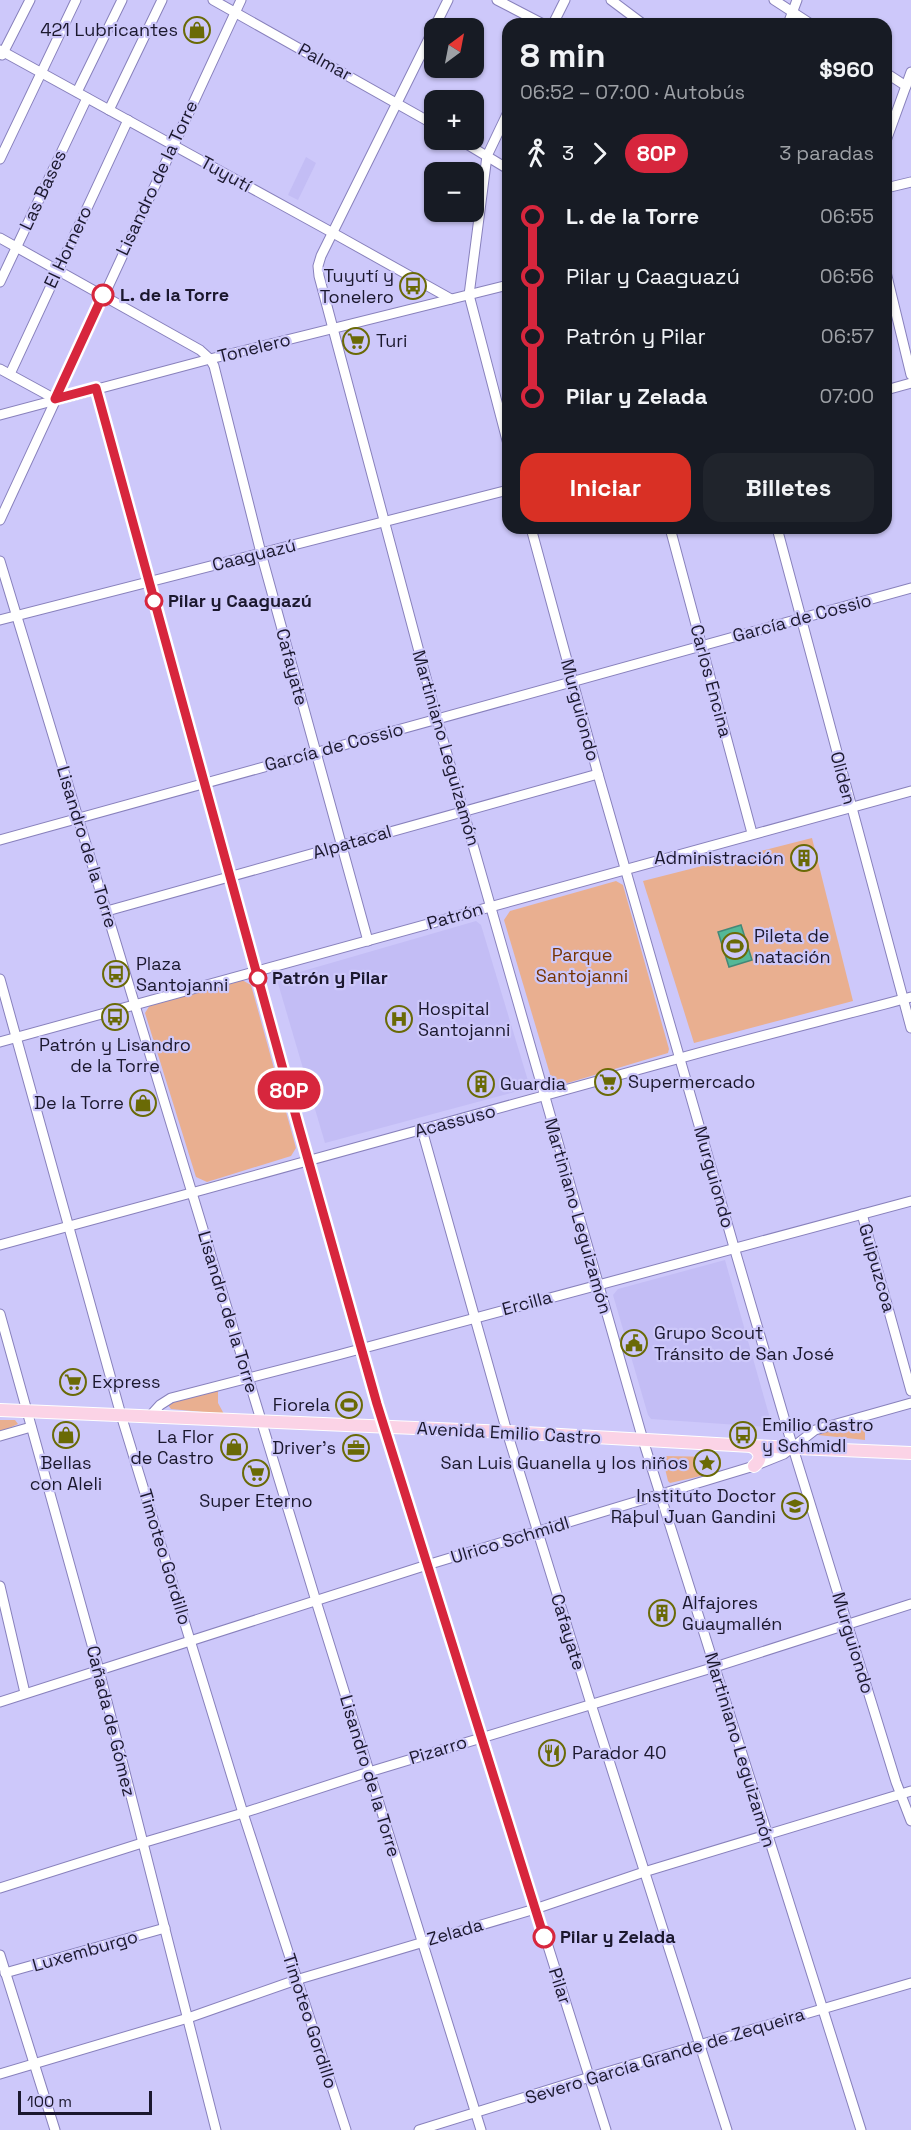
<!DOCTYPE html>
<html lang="es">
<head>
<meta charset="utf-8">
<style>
  body { margin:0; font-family:"Space Grotesk",sans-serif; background:#20242c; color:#f1f3f6; height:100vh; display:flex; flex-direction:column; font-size:22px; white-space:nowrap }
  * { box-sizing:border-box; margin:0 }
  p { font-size:20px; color:#9ea1a6 }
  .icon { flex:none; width:33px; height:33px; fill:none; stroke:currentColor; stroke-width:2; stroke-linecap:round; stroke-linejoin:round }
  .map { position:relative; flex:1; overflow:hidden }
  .side { position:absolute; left:502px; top:18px; width:390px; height:516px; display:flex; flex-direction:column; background:#171b24; border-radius:18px; box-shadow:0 2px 4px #0004 }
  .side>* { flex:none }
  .badge { padding:0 12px; border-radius:20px; font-size:21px; line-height:39px }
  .needle { width:39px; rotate:32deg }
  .controls { position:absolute; left:424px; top:18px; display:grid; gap:12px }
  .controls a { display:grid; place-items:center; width:60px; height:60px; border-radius:12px; background:#171b24; box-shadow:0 2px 4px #0004; font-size:30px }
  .scale { position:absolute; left:18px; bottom:15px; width:134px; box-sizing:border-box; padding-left:6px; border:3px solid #1b182e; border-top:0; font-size:16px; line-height:21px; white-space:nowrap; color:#1b182e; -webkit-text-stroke:4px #cdc8fa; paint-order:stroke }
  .map>.badge { position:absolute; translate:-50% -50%; box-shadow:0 0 0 3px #fff }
  .legs { display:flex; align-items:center; gap:9px; height:66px; padding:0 18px; font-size:20px }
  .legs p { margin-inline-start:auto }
  .overview { display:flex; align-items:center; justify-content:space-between; height:102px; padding:0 18px }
  h1 { font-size:33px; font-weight:800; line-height:45px }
  .primary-button { display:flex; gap:12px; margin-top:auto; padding:12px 18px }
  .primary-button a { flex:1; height:69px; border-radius:18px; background:#d93025; color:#fff; font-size:24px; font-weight:800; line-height:69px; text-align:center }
  .primary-button a+a { background:#20242c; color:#f1f3f6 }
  ul { padding:0 18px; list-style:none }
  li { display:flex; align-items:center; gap:21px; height:60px; font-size:22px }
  li i { display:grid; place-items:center; width:9px; height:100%; margin:0 8px; background:currentColor }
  li i::after { content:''; width:15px; height:15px; margin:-8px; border:4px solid; border-radius:50%; background:#171b24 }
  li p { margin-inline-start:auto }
  li:first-child i { background:linear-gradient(#0000 50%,currentColor 0) }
  li:last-child i { background:linear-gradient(currentColor 50%,#0000 0) }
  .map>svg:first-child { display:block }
</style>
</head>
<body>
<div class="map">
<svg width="911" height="2130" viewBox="0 0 911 2130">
  <rect width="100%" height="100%" fill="#cdc8fa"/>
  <g fill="#c3bdf5">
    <path d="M306 157 316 163 298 200 288 195Z"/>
    <path d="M476 921 481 925 529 1084 526 1089 325 1143 277 980 279 978Z"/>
    <path d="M725 1260 771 1422 767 1427 651 1419 648 1415 613 1295 618 1289Z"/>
  </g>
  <g fill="#e9af90">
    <path d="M812 838 853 1001 694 1043 643 881Z"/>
    <path d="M616 881 623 885 669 1049 668 1053 561 1085 555 1084 552 1081 504 920 510 911Z"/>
    <path d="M242 980 251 985 296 1148 291 1156 207 1182 196 1177 145 1013 150 1005Z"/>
    <path d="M218 1389V1403L224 1414 171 1409 168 1405 170 1403Z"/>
    <path d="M0 1420H15L18 1424 0 1432Z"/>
    <path d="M865 1421V1440L818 1435 824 1432Z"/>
    <path d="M662 1456 718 1457 721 1460V1467L714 1473 670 1483 668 1481Z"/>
  </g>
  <path fill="#54b897" stroke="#438878" stroke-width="1.5" d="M741 925 752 960 729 967 718 932Z"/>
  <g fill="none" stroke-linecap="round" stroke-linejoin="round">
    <defs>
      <g id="minor">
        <path d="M213 0 435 125"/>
        <path d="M448 0 321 256 318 266 319 276 437 719 643 1440 861 2130"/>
        <path d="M497 0 543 24"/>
        <path d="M611 0 643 24"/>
        <path d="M774 0 811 24"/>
        <path d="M553 24 565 0"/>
        <path d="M788 24 797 0"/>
        <path d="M0 50 333 233 451 299"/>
        <path d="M2 55 30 0"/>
        <path d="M886 73 906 86"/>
        <path d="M77 92 122 0"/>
        <path d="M109 110 162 0"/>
        <path d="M508 112 487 156 469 295 508 444"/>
        <path d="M460 140 508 169"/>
        <path d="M886 141 911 72"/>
        <path d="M0 159 76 0"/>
        <path d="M886 188 911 182"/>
        <path d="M0 238 200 350 210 359 214 366 261 553 368 941"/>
        <path d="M886 272 911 375"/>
        <path d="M0 282 87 98"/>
        <path d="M0 369 55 399"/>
        <path d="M10 374 128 120"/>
        <path d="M96 388 298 1124 377 1404 606 2130"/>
        <path d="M886 390 911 383"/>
        <path d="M0 415 210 359 508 285"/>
        <path d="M0 520 241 0"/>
        <path d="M531 528 598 774 734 1247 793 1448 896 1782 911 1821"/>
        <path d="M670 528 752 833"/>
        <path d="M777 528 911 1028"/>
        <path d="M0 561 316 1601 481 2130"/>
        <path d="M0 620 508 490"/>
        <path d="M0 840 911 588"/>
        <path d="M107 911 598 774"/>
        <path d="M0 979 121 1415 243 1813 346 2130"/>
        <path d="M0 1042 911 791"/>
        <path d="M422 1130 507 1432 591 1704 727 2130"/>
        <path d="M862 1214 911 1391"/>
        <path d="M0 1245C226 1184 452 1121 677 1059 755 1037 833 1018 911 997"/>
        <path d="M0 1314 99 1670 216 2130"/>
        <path d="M150 1416 160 1405 171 1398 338 1355 911 1201"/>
        <path d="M0 1436 31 1427"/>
        <path d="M0 1586 25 1693"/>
        <path d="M0 1702 427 1565 754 1466 784 1454 815 1430 911 1403"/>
        <path d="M0 1888 142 1843 243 1813 369 1772 715 1667 911 1604"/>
        <path d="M0 1955 55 2130"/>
        <path d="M5 1973 165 1928"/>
        <path d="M0 2074 188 2018 296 1980 535 1909 644 1872 911 1791"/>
        <path d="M419 2130 590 2077 911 1983"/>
      </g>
      <g id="major">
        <path d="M0 1410 507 1432 751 1446 911 1453"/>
        <path d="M751 1446C760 1450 763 1459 754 1466"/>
      </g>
    </defs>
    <use href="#minor" stroke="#8881bc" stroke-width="11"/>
    <use href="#major" stroke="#fff" stroke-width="14"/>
    <use href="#minor" stroke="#fff" stroke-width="9"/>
    <use href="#major" stroke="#fbd3e6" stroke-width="12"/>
  </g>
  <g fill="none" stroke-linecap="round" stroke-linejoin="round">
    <defs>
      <path id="line-1" d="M103 295 55 399 96 388 298 1124 377 1404 544 1937"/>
    </defs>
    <use href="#line-1" stroke="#fff" stroke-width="14"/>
    <use href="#line-1" stroke="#d7263d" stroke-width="9"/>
  </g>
  <defs>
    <symbol id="shop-ring" viewBox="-11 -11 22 22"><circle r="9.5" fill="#cdc8fa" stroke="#6a6a06" stroke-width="1.5"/><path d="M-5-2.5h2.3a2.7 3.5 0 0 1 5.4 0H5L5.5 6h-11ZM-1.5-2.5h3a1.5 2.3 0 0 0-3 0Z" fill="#6a6a06"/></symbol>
    <symbol id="bus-ring" viewBox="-11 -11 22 22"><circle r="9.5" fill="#cdc8fa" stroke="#6a6a06" stroke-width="1.5"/><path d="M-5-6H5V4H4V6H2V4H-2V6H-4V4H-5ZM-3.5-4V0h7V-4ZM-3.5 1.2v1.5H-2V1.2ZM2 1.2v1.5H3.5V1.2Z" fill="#6a6a06"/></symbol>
    <symbol id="supermarket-ring" viewBox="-11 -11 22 22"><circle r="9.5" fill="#cdc8fa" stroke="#6a6a06" stroke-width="1.5"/><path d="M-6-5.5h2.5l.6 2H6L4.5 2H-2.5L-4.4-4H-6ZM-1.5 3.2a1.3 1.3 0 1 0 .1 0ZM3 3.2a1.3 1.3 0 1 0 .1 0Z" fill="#6a6a06"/></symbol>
    <symbol id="building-ring" viewBox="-11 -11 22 22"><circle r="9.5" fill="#cdc8fa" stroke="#6a6a06" stroke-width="1.5"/><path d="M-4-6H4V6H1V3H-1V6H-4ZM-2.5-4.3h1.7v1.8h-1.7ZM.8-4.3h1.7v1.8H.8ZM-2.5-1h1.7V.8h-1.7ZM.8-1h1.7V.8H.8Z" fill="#6a6a06"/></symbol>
    <symbol id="stadium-ring" viewBox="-11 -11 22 22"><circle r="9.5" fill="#cdc8fa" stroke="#6a6a06" stroke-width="1.5"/><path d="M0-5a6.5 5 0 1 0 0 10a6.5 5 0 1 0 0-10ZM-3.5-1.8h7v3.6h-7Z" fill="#6a6a06"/></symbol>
    <symbol id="hospital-ring" viewBox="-11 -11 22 22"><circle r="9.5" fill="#cdc8fa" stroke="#6a6a06" stroke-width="1.5"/><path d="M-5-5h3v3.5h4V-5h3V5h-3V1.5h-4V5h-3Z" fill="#6a6a06"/></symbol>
    <symbol id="civic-ring" viewBox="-11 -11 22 22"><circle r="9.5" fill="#cdc8fa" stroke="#6a6a06" stroke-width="1.5"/><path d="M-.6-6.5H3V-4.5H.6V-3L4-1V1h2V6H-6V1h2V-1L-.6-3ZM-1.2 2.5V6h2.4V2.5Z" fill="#6a6a06"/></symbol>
    <symbol id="office-ring" viewBox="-11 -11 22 22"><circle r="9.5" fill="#cdc8fa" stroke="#6a6a06" stroke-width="1.5"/><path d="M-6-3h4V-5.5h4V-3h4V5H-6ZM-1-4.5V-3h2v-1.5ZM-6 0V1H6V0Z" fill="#6a6a06"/></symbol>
    <symbol id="sight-ring" viewBox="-11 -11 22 22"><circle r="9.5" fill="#cdc8fa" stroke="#6a6a06" stroke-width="1.5"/><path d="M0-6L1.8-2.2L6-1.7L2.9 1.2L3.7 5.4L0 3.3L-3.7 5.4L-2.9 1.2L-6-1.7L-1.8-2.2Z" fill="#6a6a06"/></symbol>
    <symbol id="school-ring" viewBox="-11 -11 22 22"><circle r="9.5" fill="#cdc8fa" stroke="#6a6a06" stroke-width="1.5"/><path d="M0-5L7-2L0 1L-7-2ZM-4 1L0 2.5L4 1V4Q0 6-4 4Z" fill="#6a6a06"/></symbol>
    <symbol id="restaurant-ring" viewBox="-11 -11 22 22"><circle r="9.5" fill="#cdc8fa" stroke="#6a6a06" stroke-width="1.5"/><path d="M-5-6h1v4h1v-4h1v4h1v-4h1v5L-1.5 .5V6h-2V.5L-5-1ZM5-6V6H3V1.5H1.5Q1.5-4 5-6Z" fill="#6a6a06"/></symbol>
  </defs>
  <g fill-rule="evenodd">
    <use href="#shop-ring" x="182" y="15" width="30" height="30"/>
    <use href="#bus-ring" x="398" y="271" width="30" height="30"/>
    <use href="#supermarket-ring" x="341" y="326" width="30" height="30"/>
    <use href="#building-ring" x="789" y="843" width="30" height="30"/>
    <use href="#stadium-ring" x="720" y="931" width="30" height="30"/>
    <use href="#bus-ring" x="101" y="959" width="30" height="30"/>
    <use href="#bus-ring" x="100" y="1002" width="30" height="30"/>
    <use href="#hospital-ring" x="384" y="1004" width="30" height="30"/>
    <use href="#supermarket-ring" x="593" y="1067" width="30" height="30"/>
    <use href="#building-ring" x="466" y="1069" width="30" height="30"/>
    <use href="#shop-ring" x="128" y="1088" width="30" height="30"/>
    <use href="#civic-ring" x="619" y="1328" width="30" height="30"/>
    <use href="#supermarket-ring" x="58" y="1367" width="30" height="30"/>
    <use href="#stadium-ring" x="334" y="1390" width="30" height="30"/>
    <use href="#shop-ring" x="51" y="1420" width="30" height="30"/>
    <use href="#bus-ring" x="728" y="1420" width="30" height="30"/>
    <use href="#shop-ring" x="219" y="1432" width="30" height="30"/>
    <use href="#office-ring" x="341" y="1433" width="30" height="30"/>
    <use href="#sight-ring" x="692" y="1448" width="30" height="30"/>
    <use href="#supermarket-ring" x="241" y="1458" width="30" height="30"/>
    <use href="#school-ring" x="780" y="1491" width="30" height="30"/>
    <use href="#building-ring" x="647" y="1598" width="30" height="30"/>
    <use href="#restaurant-ring" x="537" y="1738" width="30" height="30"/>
  </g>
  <g fill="#fff" stroke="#d7263d" stroke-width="3">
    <circle cx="103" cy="295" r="10"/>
    <circle cx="154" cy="601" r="8"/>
    <circle cx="258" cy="978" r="8"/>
    <circle cx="544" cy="1937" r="10"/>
  </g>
  <g text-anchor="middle" stroke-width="4.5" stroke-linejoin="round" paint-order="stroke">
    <g font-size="18" fill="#1b182e" stroke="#cdc8fa" text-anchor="start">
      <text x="178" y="36" text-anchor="end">421 Lubricantes</text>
      <text x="394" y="282" text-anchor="end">Tuyutí y<tspan x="394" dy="21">Tonelero</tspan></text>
      <text x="376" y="347">Turi</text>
      <text x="784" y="864" text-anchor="end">Administración</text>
      <text x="754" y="942">Pileta de<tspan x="754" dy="21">natación</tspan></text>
      <text x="136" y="970">Plaza<tspan x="136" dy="21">Santojanni</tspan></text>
      <text x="418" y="1015">Hospital<tspan x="418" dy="21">Santojanni</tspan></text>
      <text x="115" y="1051" text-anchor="middle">Patrón y Lisandro<tspan x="115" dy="21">de la Torre</tspan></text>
      <text x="628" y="1088">Supermercado</text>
      <text x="500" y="1090">Guardia</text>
      <text x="124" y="1109" text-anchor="end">De la Torre</text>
      <text x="654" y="1339">Grupo Scout<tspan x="654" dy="21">Tránsito de San José</tspan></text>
      <text x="92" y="1388">Express</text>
      <text x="330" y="1411" text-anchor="end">Fiorela</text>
      <text x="762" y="1431">Emilio Castro<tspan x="762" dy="21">y Schmidl</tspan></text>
      <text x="214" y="1443" text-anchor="end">La Flor<tspan x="214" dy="21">de Castro</tspan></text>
      <text x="336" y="1454" text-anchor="end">Driver's</text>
      <text x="66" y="1469" text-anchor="middle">Bellas<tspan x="66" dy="21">con Aleli</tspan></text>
      <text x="688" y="1469" text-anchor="end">San Luis Guanella y los niños</text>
      <text x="776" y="1502" text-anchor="end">Instituto Doctor<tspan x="776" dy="21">Raþul Juan Gandini</tspan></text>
      <text x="256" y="1507" text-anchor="middle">Super Eterno</text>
      <text x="682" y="1609">Alfajores<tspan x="682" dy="21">Guaymallén</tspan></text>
      <text x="572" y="1759">Parador 40</text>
    </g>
    <g font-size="18" fill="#1b182e" stroke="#cdc8fa">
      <text transform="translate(325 62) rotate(29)" y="6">Palmar</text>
      <text transform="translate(226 174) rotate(29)" y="6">Tuyutí</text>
      <text transform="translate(157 178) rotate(-65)" y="6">Lisandro de la Torre</text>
      <text transform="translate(43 190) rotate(-65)" y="6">Las Bases</text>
      <text transform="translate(68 247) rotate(-65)" y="6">El Hornero</text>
      <text transform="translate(254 348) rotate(-14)" y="6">Tonelero</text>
      <text transform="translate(254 555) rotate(-14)" y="6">Caaguazú</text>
      <text transform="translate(802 618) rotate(-15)" y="6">García de Cossio</text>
      <text transform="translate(292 667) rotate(75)" y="6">Cafayate</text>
      <text transform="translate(711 681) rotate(75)" y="6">Carlos Encina</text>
      <text transform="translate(580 710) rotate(75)" y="6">Murguiondo</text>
      <text transform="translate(334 747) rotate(-15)" y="6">García de Cossio</text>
      <text transform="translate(446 748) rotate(74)" y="6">Martiniano Leguizamón</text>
      <text transform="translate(843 778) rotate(75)" y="6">Oliden</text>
      <text transform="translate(352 842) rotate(-16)" y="6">Alpatacal</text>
      <text transform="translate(87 847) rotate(73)" y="6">Lisandro de la Torre</text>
      <text transform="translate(455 916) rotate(-16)" y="6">Patrón</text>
      <text transform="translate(455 1121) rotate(-15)" y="6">Acassuso</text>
      <text transform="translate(714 1177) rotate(74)" y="6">Murguiondo</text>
      <text transform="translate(578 1216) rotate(74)" y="6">Martiniano Leguizamón</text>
      <text transform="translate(877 1268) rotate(74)" y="6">Guipuzcoa</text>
      <text transform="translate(527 1303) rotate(-15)" y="6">Ercilla</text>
      <text transform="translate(228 1312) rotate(73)" y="6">Lisandro de la Torre</text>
      <text transform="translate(509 1433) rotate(3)" y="6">Avenida Emilio Castro</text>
      <text transform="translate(510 1540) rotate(-17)" y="6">Ulrico Schmidl</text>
      <text transform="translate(165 1557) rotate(73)" y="6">Timoteo Gordillo</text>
      <text transform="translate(568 1632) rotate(73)" y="6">Cafayate</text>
      <text transform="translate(853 1643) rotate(73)" y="6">Murguiondo</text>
      <text transform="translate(111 1721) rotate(76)" y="6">Cañada de Gómez</text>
      <text transform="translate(438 1750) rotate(-17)" y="6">Pizarro</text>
      <text transform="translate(740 1750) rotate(73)" y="6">Martiniano Leguizamón</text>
      <text transform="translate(370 1776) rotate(73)" y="6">Lisandro de la Torre</text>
      <text transform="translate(455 1932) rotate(-16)" y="6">Zelada</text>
      <text transform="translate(85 1951) rotate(-16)" y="6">Luxemburgo</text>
      <text transform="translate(560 1986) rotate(72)" y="6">Pilar</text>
      <text transform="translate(310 2021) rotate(72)" y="6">Timoteo Gordillo</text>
      <text transform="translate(665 2056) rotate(-17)" y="6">Severo García Grande de Zequeira</text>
    </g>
    <g font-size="18" font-weight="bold" fill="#1b182e" stroke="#cdc8fa" text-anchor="start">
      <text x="120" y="301">L. de la Torre</text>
      <text x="168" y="607">Pilar y Caaguazú</text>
      <text x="272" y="984">Patrón y Pilar</text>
      <text x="560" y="1943">Pilar y Zelada</text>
    </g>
    <g font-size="18" fill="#763300" stroke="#cdc8fa">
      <text x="582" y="961">Parque<tspan x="582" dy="21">Santojanni</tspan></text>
    </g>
  </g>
</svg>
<div class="controls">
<a><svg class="needle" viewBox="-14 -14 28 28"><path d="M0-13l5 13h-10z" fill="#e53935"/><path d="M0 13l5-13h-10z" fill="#9ea1a6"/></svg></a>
<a>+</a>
<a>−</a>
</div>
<div class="scale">100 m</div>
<b class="badge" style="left:289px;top:1090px;background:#d7263d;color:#fff">80P</b>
<section class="side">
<div class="overview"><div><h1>8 min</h1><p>06:52 – 07:00 · Autobús</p></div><b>$960</b></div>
<div class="legs"><svg class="icon" aria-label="walk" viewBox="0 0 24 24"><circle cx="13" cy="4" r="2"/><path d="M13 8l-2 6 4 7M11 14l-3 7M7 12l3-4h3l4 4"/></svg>3<svg class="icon" aria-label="forward" viewBox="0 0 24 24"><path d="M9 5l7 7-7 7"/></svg><b class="badge" style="background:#d7263d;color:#fff">80P</b><p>3 paradas</p></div>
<ul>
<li><i style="color:#d7263d"></i><b>L. de la Torre</b><p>06:55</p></li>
<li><i style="color:#d7263d"></i><span>Pilar y Caaguazú</span><p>06:56</p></li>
<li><i style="color:#d7263d"></i><span>Patrón y Pilar</span><p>06:57</p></li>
<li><i style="color:#d7263d"></i><b>Pilar y Zelada</b><p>07:00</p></li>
</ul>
<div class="primary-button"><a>Iniciar</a><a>Billetes</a></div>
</section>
</div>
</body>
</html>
